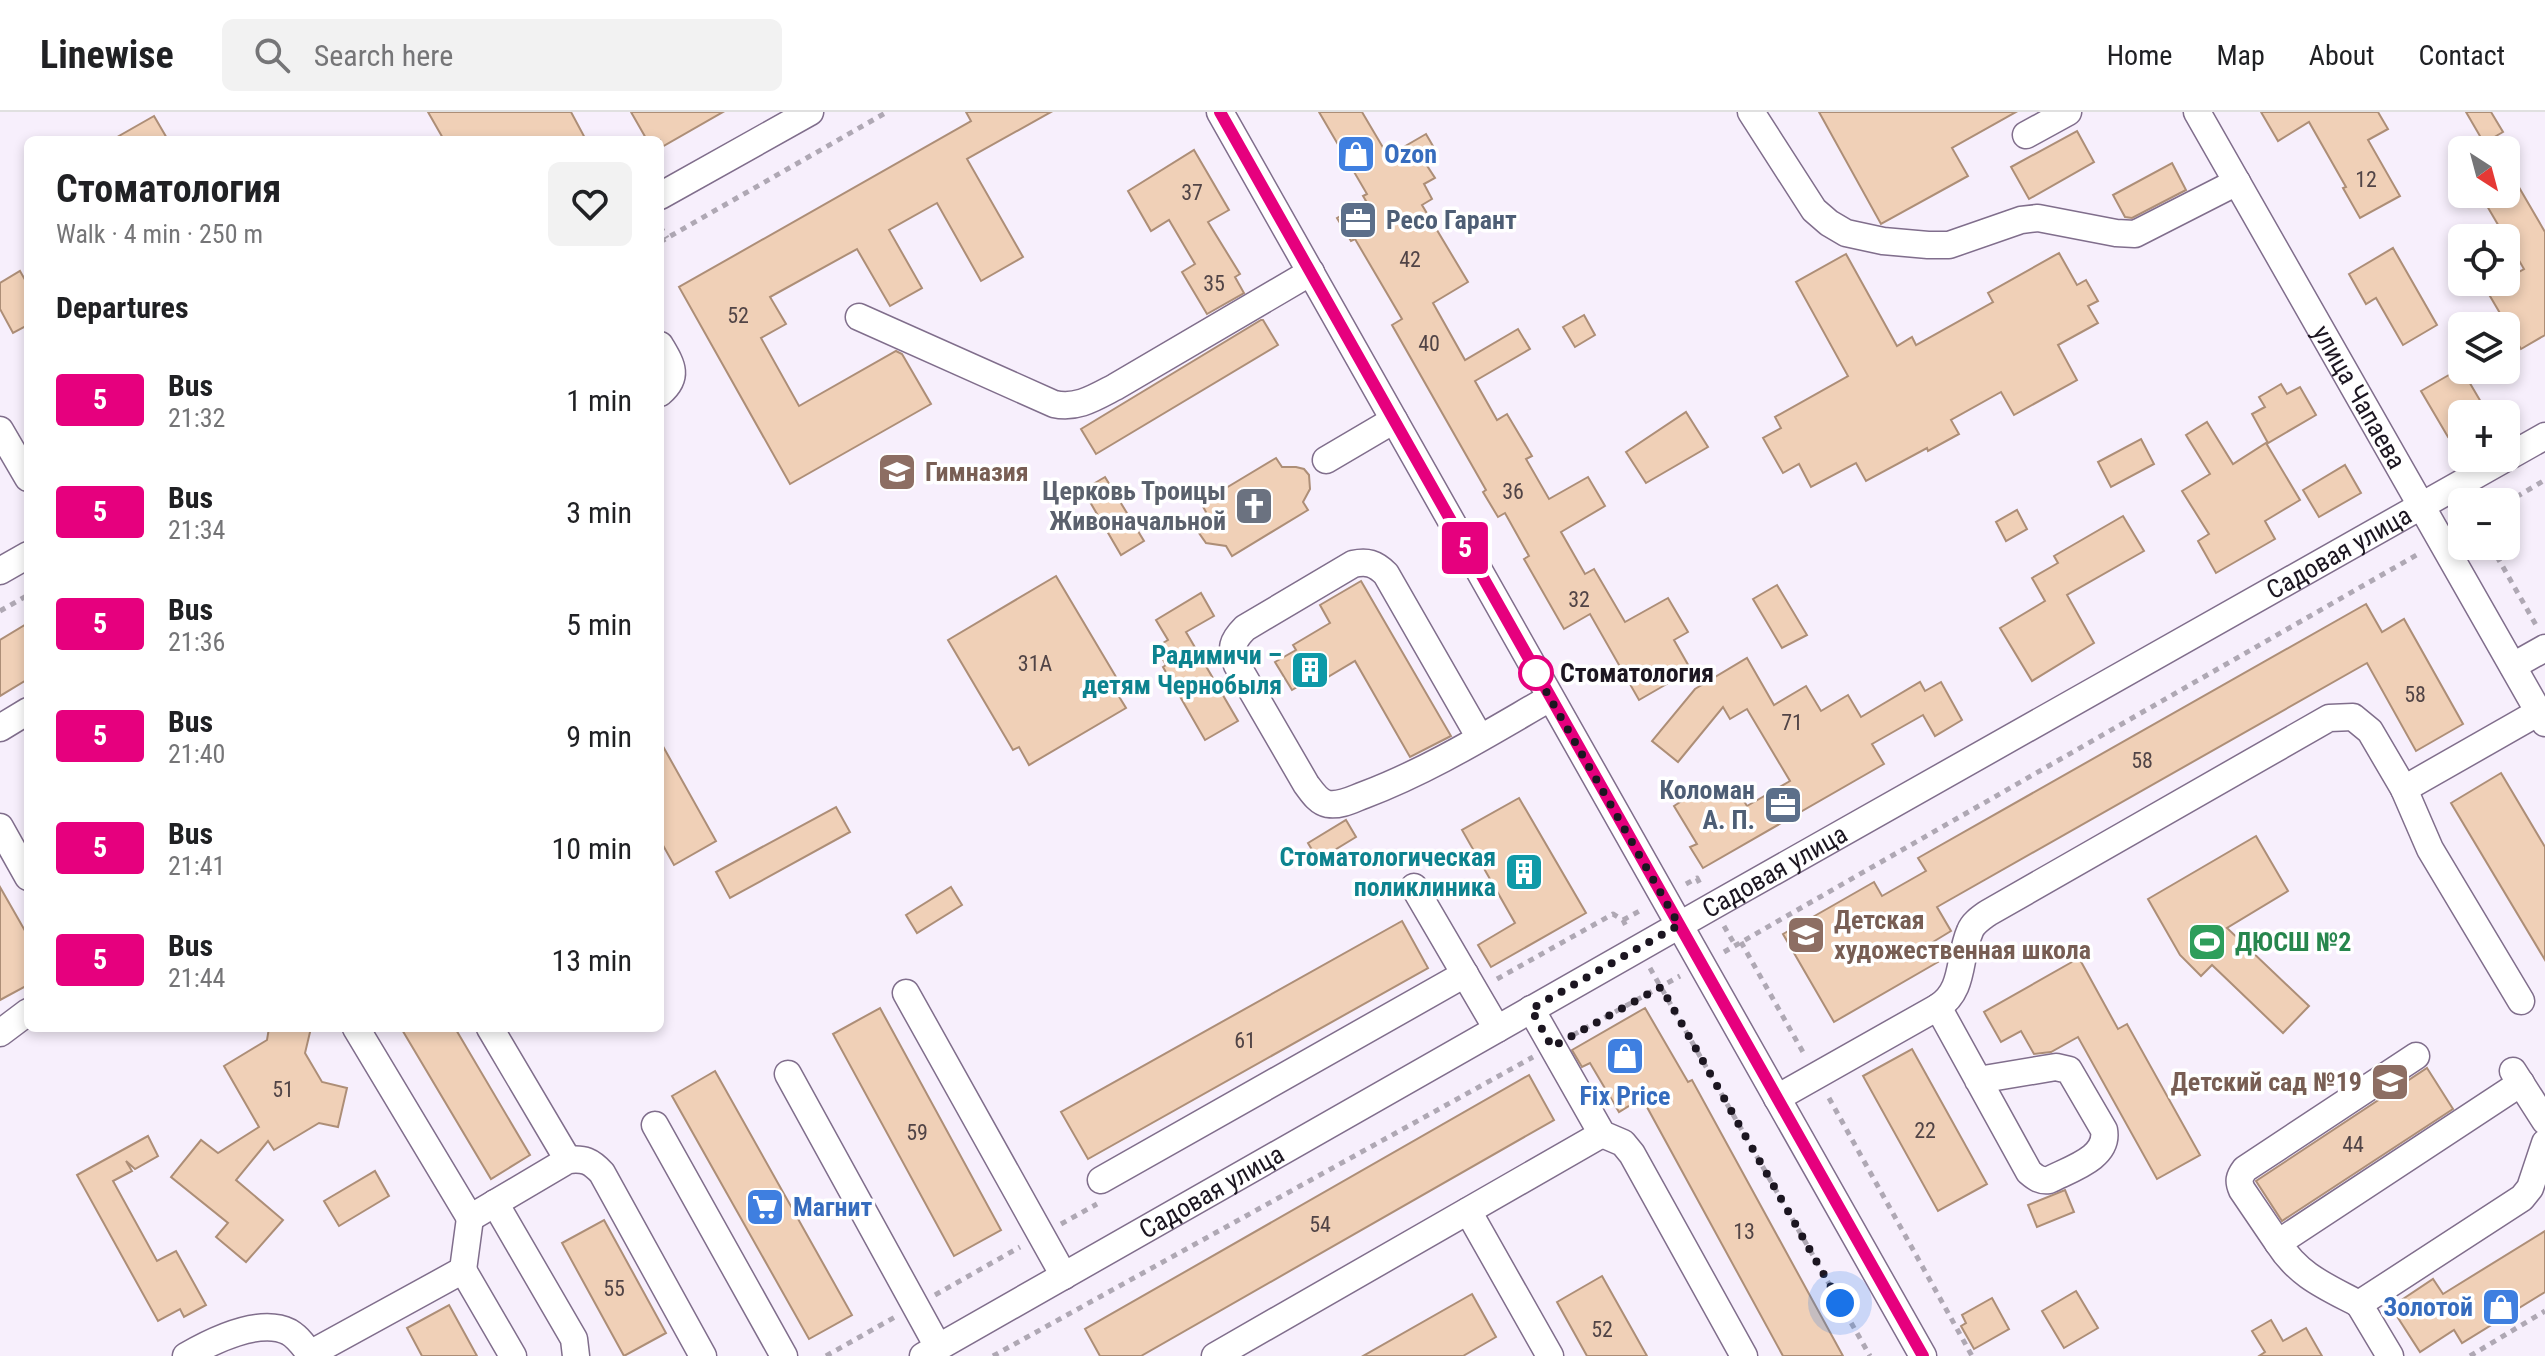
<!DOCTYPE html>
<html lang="en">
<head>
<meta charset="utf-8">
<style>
  body { margin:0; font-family:"Roboto Condensed",sans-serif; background:#f2f2f2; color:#202124; height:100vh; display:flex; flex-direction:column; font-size:30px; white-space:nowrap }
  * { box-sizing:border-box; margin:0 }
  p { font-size:26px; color:#757577 }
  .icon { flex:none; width:44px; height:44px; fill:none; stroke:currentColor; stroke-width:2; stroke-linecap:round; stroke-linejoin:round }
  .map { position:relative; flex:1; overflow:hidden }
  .details { position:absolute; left:24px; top:24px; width:640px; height:896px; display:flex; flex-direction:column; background:#fff; border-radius:12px; box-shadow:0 4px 12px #0003 }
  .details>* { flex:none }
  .badge { padding:0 16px; border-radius:6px; font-size:28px; line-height:52px }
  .needle { width:52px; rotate:144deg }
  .fabs { position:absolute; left:2448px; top:24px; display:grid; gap:16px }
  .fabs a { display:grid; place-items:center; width:72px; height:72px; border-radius:12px; background:#fff; box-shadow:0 4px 12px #0003; font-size:40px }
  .you { position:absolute; width:40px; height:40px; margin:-20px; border:6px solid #fff; border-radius:50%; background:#1a73e8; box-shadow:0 0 0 12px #1a73e833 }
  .map>.badge { position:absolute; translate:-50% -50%; box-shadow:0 0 0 4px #fff }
  h2 { padding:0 32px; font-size:30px; line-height:72px }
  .round { display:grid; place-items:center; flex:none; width:84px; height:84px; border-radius:12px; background:#f2f2f2 }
  .summary { display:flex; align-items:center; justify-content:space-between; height:136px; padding:0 32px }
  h1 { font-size:38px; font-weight:700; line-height:60px }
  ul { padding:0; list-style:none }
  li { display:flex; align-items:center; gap:24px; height:112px; padding:0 32px }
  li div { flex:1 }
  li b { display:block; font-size:30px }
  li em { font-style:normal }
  li .badge { min-width:88px; font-weight:700; text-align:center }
  header { display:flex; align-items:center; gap:48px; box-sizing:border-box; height:112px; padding:0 40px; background:#fff; border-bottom:2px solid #e0e0e0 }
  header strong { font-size:38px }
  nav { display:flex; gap:44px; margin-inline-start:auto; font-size:28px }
  .search { width:560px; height:72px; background:#f2f2f2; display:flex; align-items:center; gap:20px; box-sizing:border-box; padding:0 28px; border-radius:12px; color:#757577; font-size:30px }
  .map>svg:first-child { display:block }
</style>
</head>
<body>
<header>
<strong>Linewise</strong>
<div class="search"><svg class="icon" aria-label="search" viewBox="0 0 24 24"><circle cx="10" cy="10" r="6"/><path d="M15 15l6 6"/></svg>Search here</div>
<nav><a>Home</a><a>Map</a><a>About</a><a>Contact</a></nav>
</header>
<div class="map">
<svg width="2545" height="1244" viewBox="0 0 2545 1244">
  <rect width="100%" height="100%" fill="#f7effc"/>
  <g fill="#f0d0b7" stroke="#ad8e77" stroke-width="2">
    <path d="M428 0H571L586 28H444Z"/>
    <path d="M631 0H723L660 36V28H647Z"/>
    <path d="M966 0H1051L967 47 1023 145 981 169 937 91 889 118 922 176 890 194 857 137 770 185 786 212 761 226 799 294 896 239 902 242 931 292 790 372 679 175 971 9Z"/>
    <path d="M1319 0H1362L1388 44 1426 22 1437 41 1424 49 1435 66 1424 72 1432 87 1422 93 1468 170 1433 191 1465 248 1518 217 1530 237 1475 269 1497 308 1507 302 1532 344 1526 347 1549 387 1588 365 1605 394 1561 420 1585 462 1594 457 1625 510 1668 486 1688 520 1674 528 1691 558 1639 588 1590 502 1564 517 1524 447 1529 444 1505 401 1498 405 1483 380 1486 378 1392 213 1402 207 1355 127 1351 129 1337 106 1366 89 1363 84 1367 82Z"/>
    <path d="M1819 0H2016L1952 36 1968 64 1881 112Z"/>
    <path d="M2261 0H2378L2388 17 2368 28 2400 84 2360 106 2343 76 2346 75 2309 10 2278 29Z"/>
    <path d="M2466 0H2491L2503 20 2484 31Z"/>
    <path d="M154 4 168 28H112Z"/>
    <path d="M2077 19 2094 50 2029 87 2011 55Z"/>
    <path d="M1194 38 1229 98 1208 110 1240 162 1235 165 1244 181 1207 202 1182 160 1195 152 1169 108 1151 119 1128 79Z"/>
    <path d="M2172 51 2186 78 2132 106 2125 105 2113 83Z"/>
    <path d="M2506 53 2545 120V223L2521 237 2487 179 2502 170H2506V167L2524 157 2480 82H2506Z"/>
    <path d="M2393 136 2437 213 2403 233 2376 186 2366 192 2349 162Z"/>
    <path d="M2059 141 2077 173 2086 168 2098 189 2088 194 2098 211 2058 233 2077 268 2014 303 2001 280 1951 308 1959 322 1928 339 1927 336 1866 369 1856 351 1811 375 1799 352 1783 361 1763 326 1781 316 1775 305 1848 264 1796 170 1846 142 1897 234 1912 225 1916 233 1993 190 1988 181Z"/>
    <path d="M20 159 28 173V213L13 221 0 197V171Z"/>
    <path d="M1584 203 1595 223 1575 235 1563 215Z"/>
    <path d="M1261 208H1263L1278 233 1096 342 1081 317Z"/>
    <path d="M2461 256 2488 302H2462V317L2448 325 2421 279Z"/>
    <path d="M2281 272 2287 282 2300 275 2316 303 2268 331 2252 302 2265 295 2259 285Z"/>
    <path d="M1686 300 1708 335 1646 371 1626 340Z"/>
    <path d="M2207 310 2233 352 2266 331 2300 388 2265 409 2275 427 2216 461 2198 429 2209 422 2182 379 2210 362 2186 323Z"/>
    <path d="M2141 327 2154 352 2111 375 2098 350Z"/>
    <path d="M1276 346 1282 355H1296L1304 357 1309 363 1310 377 1303 390 1308 398 1232 444 1226 434 1206 431 1199 421 1206 400 1201 391Z"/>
    <path d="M2345 353 2361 381 2319 405 2303 378Z"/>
    <path d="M1105 365 1144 429 1121 443 1083 378Z"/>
    <path d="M2017 398 2027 417 2006 429 1996 410Z"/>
    <path d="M2123 404 2144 439 2067 483 2094 531 2032 569 2000 516 2045 489 2032 466 2058 451 2054 444Z"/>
    <path d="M1056 464 1122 575 1115 578 1126 596 1029 653 1019 635 1013 638 948 528Z"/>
    <path d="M1361 469 1451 624 1410 645 1355 549 1316 572 1313 566 1292 578 1275 550 1296 538 1293 533 1330 511 1320 493Z"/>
    <path d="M1777 473 1807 523 1782 536 1753 487Z"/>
    <path d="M1201 481 1214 504 1186 520 1238 609 1205 628 1163 555 1166 553 1156 535 1168 528 1156 508Z"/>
    <path d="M2366 492 2382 520 2404 507 2463 612 2416 639 2367 551 1937 795 1951 819 1928 833 1938 850 1834 910 1783 822 1874 770 1882 784 1926 759 1918 746Z"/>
    <path d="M28 511V567L0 584V528Z"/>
    <path d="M1747 546 1774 593 1806 574 1821 599 1848 583 1861 605 1920 570 1925 579 1941 570 1962 608 1935 624 1923 603 1872 632 1884 652 1703 756 1690 735 1697 732 1674 694 1702 676 1705 680 1717 673 1721 681 1734 673 1747 694 1790 669 1747 597 1730 607 1723 595 1678 650 1652 629 1695 577Z"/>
    <path d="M660 629 716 729 674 753 660 728Z"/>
    <path d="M2501 661 2545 735V848L2451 691Z"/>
    <path d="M1519 686 1586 801 1491 855 1478 833 1515 811 1462 718Z"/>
    <path d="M836 695 850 720 730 786 716 760Z"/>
    <path d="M1346 708 1356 725 1318 748 1308 731Z"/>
    <path d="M2256 724 2288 779 2227 816 2309 894 2283 921 2212 853 2201 864 2180 843 2148 787Z"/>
    <path d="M0 775 28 824V873L0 888Z"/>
    <path d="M951 775 962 793 917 821 906 803Z"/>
    <path d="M1402 809 1428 856 1088 1047 1061 1000Z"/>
    <path d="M2079 846 2118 917 2127 912 2200 1043 2157 1067 2078 925 2051 940 2034 942 2021 919 2001 930 1984 900Z"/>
    <path d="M880 896 1001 1118 954 1144 833 922Z"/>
    <path d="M1645 896 1688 970 1692 968 1843 1244H1783L1642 986 1619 1000 1590 951 1582 955 1572 938Z"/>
    <path d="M269 916H311L305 941 322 970 347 976 338 1015 319 1011 274 1038 268 1029 236 1068 283 1108 246 1150 216 1125 228 1111 171 1065 201 1028 218 1041 259 1015 224 954 267 928Z"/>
    <path d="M401 916H455L530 1043 491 1067Z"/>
    <path d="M1912 937 1987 1072 1938 1099 1863 964Z"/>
    <path d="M2427 956 2453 997 2282 1109 2256 1069Z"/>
    <path d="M715 959 852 1203 809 1227 672 984Z"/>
    <path d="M1529 963 1554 1008 1141 1244H1100L1085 1217Z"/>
    <path d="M148 1024 158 1044 135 1057 126 1049 132 1059 113 1069 157 1149 176 1139 206 1193 184 1205 180 1197 158 1209 77 1063Z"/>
    <path d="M375 1059 389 1084 339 1114 324 1089Z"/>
    <path d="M2065 1078 2074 1100 2037 1115 2028 1093Z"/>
    <path d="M604 1108 666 1221 624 1244 562 1131Z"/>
    <path d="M2545 1119V1180L2462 1231 2454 1218 2420 1240 2391 1195 2433 1167 2443 1182Z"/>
    <path d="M1602 1164 1647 1244H1587L1557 1190Z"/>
    <path d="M2076 1179 2098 1216 2064 1236 2042 1199Z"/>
    <path d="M1472 1182 1496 1225 1463 1244H1363Z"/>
    <path d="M1992 1186 2009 1217 1974 1237 1961 1214 1966 1211 1962 1203Z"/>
    <path d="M449 1193 477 1244H422L407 1216Z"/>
    <path d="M2271 1208 2283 1229 2306 1216 2322 1244H2259L2265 1240 2252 1219Z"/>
  </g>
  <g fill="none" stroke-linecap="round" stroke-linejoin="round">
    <defs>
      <g id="minor">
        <path d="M1220 0 1923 1244"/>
        <path d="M1751 0 1814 98 1829 111 1846 121 1883 129 1928 133H1949L2021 108 2038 106 2116 121 2135 122 2237 70"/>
        <path id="s1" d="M2197 0 2545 611"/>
        <path d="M2026 23 2068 0"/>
        <path d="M660 84 810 0"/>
        <path d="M859 205 1054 292C1077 297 1094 286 1115 275L1311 160"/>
        <path d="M660 233C671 252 680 264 660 281"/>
        <path d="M0 318 28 366"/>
        <path d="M1326 348 1394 308"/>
        <path d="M0 459 28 443"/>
        <path d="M2513 554 2545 536"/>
        <path d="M0 616 28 599"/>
        <path d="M1480 626 1386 462C1375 451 1367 449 1353 452L1245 516C1232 529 1230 536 1237 553L1306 672C1312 680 1318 690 1328 692 1341 694 1353 687 1364 683 1430 658 1489 621 1550 586"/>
        <path d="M2404 677 2539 600"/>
        <path d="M0 715 28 765"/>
        <path d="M1414 775 1497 917"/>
        <path d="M906 881 1064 1164"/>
        <path d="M1938 895C1965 878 1958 846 1970 819 1973 811 1981 806 1988 801L2329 606 2353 605 2370 619 2404 677 2430 737 2521 889"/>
        <path d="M1531 897 1602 1022 1623 1031 1632 1042 1744 1244"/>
        <path d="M356 916 470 1106 568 1048C584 1046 591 1049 602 1061L703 1244"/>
        <path d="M490 916 568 1048"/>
        <path d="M0 921 28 900"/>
        <path d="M2513 959 2545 1009"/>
        <path d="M788 962 938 1235"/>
        <path d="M1777 986 1938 895 2029 1060C2036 1066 2040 1069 2049 1068 2070 1057 2109 1046 2104 1018L2069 958 2056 955 1978 968"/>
        <path d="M655 1013 784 1244"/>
        <path d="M1101 1068 1465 862"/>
        <path d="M495 1091 574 1227 576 1244"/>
        <path d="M1468 1099 1550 1244"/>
        <path d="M2278 1131 2242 1078C2238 1069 2239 1065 2245 1057L2416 944"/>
        <path d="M463 1158 513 1244"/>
        <path d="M2359 1192C2325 1174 2299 1164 2278 1131L2521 971"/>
        <path d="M310 1242 463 1158 470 1106"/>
        <path d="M186 1244C212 1229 260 1205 289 1220 299 1226 305 1235 311 1244"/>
        <path id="s2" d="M923 1244 1713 794 2545 324"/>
        <path d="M1215 1244 1602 1022"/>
        <path d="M2390 1244 2359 1192 2522 1086 2530 1076 2545 1031"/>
      </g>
    </defs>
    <use href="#minor" stroke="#806e8c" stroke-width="29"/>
    <g stroke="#afa8b4" stroke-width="5" stroke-dasharray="6 6" stroke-linecap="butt">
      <path d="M660 114 667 126"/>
      <path d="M660 130 887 0"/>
      <path d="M2506 391 2545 368"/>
      <path d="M2491 434 2536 513"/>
      <path d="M0 499 28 483"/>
      <path d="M1686 772 1697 766 1701 774"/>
      <path d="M1623 808 1643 797"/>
      <path d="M1724 814 1735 833"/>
      <path d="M1741 830 1804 942"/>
      <path d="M1724 840 2420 441"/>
      <path d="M1650 856 1870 1244"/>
      <path d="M1497 867 1613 802 1623 808 1627 816"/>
      <path d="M1573 923 1680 864"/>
      <path d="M1829 986 1972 1244"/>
      <path d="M1061 1112 1097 1092"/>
      <path d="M935 1183 1020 1135"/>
      <path d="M826 1244 895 1205"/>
      <path d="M993 1244 1533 945"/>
      <path d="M2470 1244 2545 1199"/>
    </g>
    <use href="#minor" stroke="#fff" stroke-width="26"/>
  </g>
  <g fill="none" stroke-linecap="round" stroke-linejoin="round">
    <defs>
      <path id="line" d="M1220 0 1923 1244"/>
    </defs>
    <use href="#line" stroke="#fff" stroke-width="18"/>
    <use href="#line" stroke="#e6007e" stroke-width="12"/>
    <path stroke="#1c1621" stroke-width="8" stroke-dasharray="0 14.4" d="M1536 561 1534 558 1679 813 1531 897 1552 935 1661 875 1840 1191"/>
  </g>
  <defs>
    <symbol id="shop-square" viewBox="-11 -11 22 22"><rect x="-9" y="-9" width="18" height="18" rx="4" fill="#3f7fe0" stroke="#fff"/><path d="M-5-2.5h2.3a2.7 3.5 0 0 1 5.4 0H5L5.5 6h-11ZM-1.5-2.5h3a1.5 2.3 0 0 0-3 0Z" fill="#fff"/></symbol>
    <symbol id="office-square" viewBox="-11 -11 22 22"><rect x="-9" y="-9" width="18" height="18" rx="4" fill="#5c6f8a" stroke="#fff"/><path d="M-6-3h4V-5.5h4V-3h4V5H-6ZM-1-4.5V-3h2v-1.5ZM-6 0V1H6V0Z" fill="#fff"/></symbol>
    <symbol id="school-square" viewBox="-11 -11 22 22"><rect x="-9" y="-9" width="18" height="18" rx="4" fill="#8d6e63" stroke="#fff"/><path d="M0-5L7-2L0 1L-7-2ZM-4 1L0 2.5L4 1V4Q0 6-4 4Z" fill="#fff"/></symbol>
    <symbol id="church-square" viewBox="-11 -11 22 22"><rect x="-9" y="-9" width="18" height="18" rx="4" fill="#6b7280" stroke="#fff"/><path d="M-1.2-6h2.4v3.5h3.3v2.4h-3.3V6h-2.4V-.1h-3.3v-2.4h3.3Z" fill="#fff"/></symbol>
    <symbol id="building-square" viewBox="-11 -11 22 22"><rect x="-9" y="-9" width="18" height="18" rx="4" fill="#0f9aa8" stroke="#fff"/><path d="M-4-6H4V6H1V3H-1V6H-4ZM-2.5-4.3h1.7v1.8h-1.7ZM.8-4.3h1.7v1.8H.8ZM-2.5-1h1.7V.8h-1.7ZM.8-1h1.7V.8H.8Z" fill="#fff"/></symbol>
    <symbol id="stadium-square" viewBox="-11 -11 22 22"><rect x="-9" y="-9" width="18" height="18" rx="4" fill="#2e9e5b" stroke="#fff"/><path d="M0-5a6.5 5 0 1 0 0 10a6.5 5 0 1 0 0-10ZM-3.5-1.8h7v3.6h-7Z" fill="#fff"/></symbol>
    <symbol id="supermarket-square" viewBox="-11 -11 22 22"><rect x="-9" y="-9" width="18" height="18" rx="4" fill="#3f7fe0" stroke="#fff"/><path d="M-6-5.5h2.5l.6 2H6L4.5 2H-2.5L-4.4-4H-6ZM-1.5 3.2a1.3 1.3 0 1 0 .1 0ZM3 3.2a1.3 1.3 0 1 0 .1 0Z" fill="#fff"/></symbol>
  </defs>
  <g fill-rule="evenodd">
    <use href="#shop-square" x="1334" y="20" width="44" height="44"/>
    <use href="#office-square" x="1336" y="86" width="44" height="44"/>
    <use href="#school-square" x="875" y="338" width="44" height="44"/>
    <use href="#church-square" x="1232" y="372" width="44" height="44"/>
    <use href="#building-square" x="1288" y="536" width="44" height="44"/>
    <use href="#office-square" x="1761" y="671" width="44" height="44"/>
    <use href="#building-square" x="1502" y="738" width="44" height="44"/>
    <use href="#school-square" x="1784" y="801" width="44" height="44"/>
    <use href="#stadium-square" x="2185" y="808" width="44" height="44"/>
    <use href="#shop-square" x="1603" y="922" width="44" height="44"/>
    <use href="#school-square" x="2368" y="948" width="44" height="44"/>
    <use href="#supermarket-square" x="743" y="1073" width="44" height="44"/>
    <use href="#shop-square" x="2479" y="1173" width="44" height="44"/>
  </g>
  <circle fill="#fff" stroke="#e6007e" stroke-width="4" cx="1536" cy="561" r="16"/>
  <g text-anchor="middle" stroke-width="7" stroke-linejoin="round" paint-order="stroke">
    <g font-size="22" fill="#514446">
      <text x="2366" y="75">12</text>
      <text x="1192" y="88">37</text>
      <text x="1410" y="155">42</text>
      <text x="1214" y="179">35</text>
      <text x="738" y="211">52</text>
      <text x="1429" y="239">40</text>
      <text x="1513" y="387">36</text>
      <text x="1579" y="495">32</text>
      <text x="1035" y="559">31А</text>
      <text x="2415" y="590">58</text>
      <text x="1792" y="618">71</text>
      <text x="2142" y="656">58</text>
      <text x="1245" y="936">61</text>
      <text x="283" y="985">51</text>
      <text x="1925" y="1026">22</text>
      <text x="917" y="1028">59</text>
      <text x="2353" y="1040">44</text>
      <text x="1320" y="1120">54</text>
      <text x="1744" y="1127">13</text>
      <text x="614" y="1184">55</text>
      <text x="1602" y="1225">52</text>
    </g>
    <g font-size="26" font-weight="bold" fill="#366cbe" stroke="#fff" text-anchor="start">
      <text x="1384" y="51">Ozon</text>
      <text x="1625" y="993" text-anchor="middle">Fix Price</text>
      <text x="793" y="1104">Магнит</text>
      <text x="2473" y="1204" text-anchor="end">Золотой</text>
    </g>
    <g font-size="26" font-weight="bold" fill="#4e5e75" stroke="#fff" text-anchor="start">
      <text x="1386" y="117">Ресо Гарант</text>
      <text x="1755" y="687" text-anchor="end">Коломан<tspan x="1755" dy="30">А. П.</tspan></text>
    </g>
    <g font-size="26" fill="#1c1621" stroke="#fff">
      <text dy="9" stroke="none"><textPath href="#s1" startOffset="328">улица Чапаева</textPath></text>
      <text dy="9" stroke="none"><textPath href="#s2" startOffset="1628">Садовая улица</textPath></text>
      <text dy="9" stroke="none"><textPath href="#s2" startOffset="980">Садовая улица</textPath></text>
      <text dy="9" stroke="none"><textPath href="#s2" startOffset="332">Садовая улица</textPath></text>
    </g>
    <g font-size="26" font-weight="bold" fill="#785e54" stroke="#fff" text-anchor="start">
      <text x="925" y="369">Гимназия</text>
      <text x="1834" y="817">Детская<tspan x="1834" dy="30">художественная школа</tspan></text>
      <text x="2362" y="979" text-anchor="end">Детский сад №19</text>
    </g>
    <g font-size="26" font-weight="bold" fill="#5b616d" stroke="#fff" text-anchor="end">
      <text x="1226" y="388">Церковь Троицы<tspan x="1226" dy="30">Живоначальной</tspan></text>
    </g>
    <g font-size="26" font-weight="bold" fill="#0d838f" stroke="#fff" text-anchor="end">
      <text x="1282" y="552">Радимичи –<tspan x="1282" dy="30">детям Чернобыля</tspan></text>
      <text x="1496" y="754">Стоматологическая<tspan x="1496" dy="30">поликлиника</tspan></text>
    </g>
    <g font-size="26" font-weight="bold" fill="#1c1621" stroke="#fff" text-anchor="start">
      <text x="1560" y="570">Стоматология</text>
    </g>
    <g font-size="26" font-weight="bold" fill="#27864d" stroke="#fff" text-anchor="start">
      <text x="2235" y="839">ДЮСШ №2</text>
    </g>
  </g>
</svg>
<div class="fabs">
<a><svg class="needle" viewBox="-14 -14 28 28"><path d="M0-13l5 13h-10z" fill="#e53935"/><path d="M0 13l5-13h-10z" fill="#757577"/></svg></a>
<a><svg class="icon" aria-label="locate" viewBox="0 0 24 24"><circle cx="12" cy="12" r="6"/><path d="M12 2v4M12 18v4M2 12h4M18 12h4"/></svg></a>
<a><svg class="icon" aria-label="layers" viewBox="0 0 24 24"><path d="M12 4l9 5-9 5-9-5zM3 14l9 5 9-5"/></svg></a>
<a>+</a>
<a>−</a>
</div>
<div class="you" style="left:1840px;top:1191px"></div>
<b class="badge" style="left:1465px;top:436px;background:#e6007e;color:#fff">5</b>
<section class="details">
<div class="summary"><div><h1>Стоматология</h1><p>Walk · 4 min · 250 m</p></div><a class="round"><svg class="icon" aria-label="heart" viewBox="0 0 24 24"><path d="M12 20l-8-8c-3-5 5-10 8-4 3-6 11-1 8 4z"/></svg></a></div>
<h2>Departures</h2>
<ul>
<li><span class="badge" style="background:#e6007e;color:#fff">5</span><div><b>Bus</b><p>21:32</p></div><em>1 min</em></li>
<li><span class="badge" style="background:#e6007e;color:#fff">5</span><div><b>Bus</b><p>21:34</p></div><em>3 min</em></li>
<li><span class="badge" style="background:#e6007e;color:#fff">5</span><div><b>Bus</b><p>21:36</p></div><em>5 min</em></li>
<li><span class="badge" style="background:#e6007e;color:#fff">5</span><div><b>Bus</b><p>21:40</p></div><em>9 min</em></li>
<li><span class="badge" style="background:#e6007e;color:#fff">5</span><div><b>Bus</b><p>21:41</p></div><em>10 min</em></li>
<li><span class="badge" style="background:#e6007e;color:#fff">5</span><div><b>Bus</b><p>21:44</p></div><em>13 min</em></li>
</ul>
</section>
</div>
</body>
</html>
